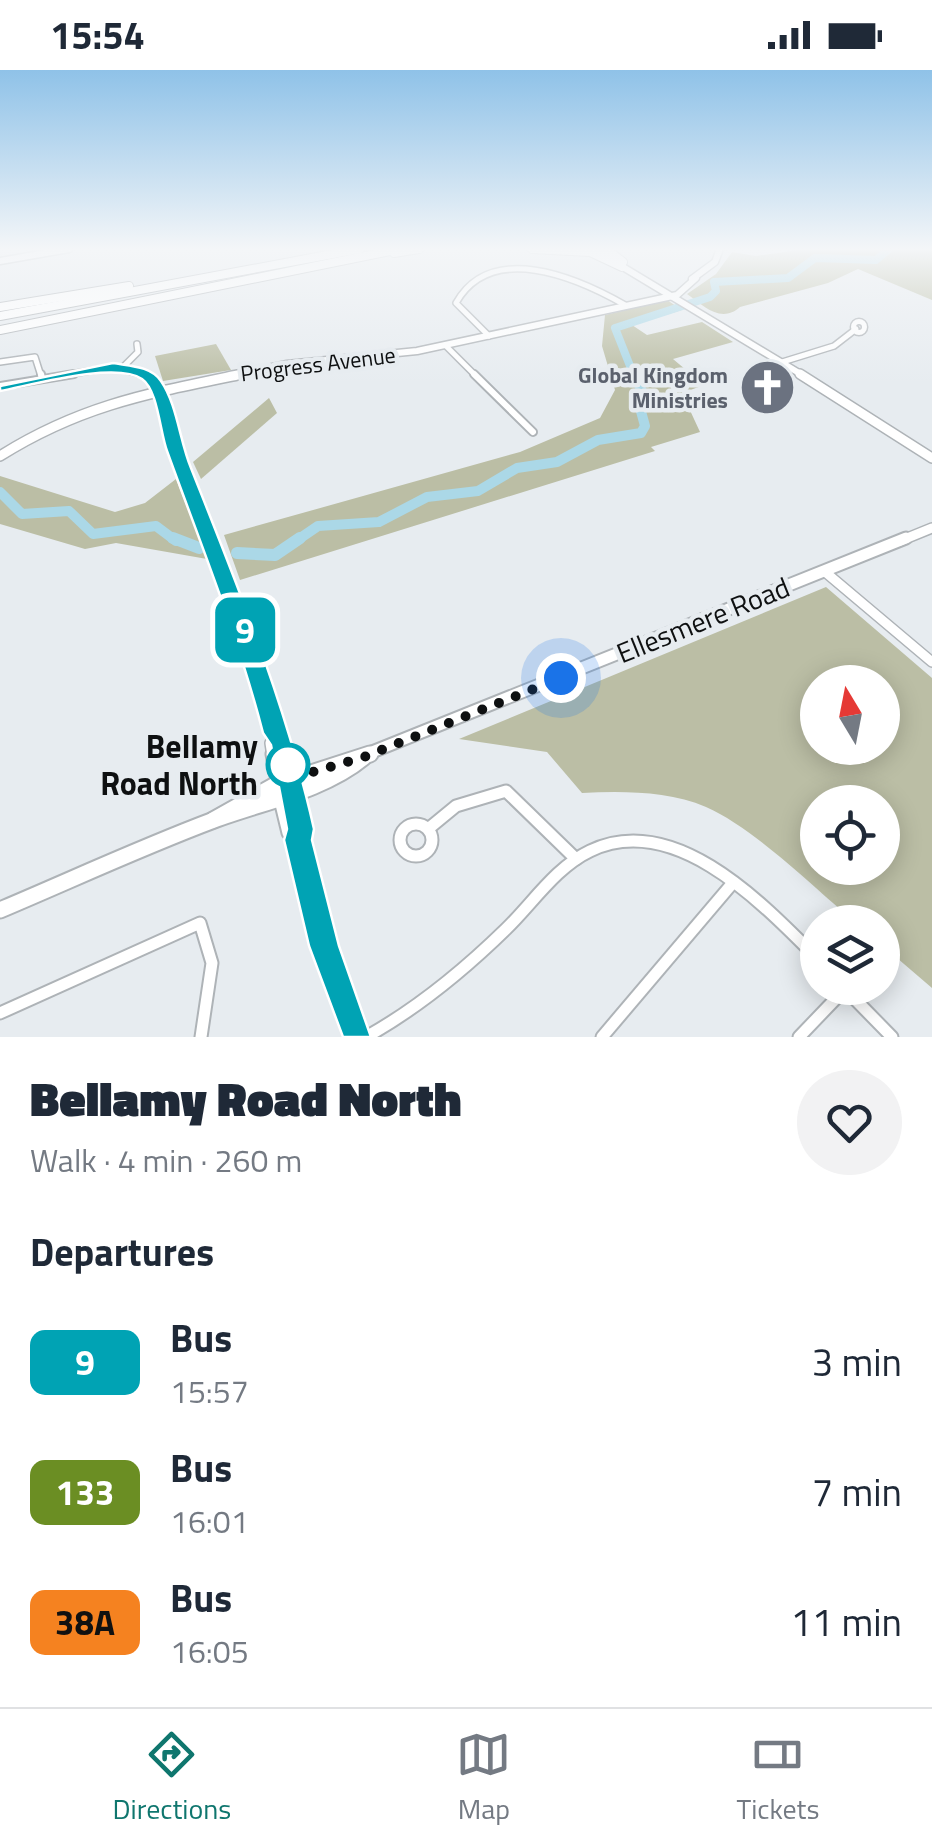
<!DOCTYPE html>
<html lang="en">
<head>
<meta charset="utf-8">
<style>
  body { margin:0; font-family:"Titillium Web",sans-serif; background:#f2f2f3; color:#1f2937; height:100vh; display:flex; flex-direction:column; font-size:38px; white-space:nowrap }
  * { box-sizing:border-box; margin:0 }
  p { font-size:32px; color:#747a83 }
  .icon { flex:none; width:55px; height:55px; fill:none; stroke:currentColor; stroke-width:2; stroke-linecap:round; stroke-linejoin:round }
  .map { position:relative; height:967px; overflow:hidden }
  .sheet { display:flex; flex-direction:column; background:#fff; flex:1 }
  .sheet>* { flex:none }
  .badge { padding:0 20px; border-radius:15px; font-size:35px; line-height:65px }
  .needle { width:65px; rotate:350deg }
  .tools { position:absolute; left:800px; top:595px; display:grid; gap:20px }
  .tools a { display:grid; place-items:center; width:100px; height:100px; border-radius:50%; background:#fff; box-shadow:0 5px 25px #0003; font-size:50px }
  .you { position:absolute; width:50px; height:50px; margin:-25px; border:8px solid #fff; border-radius:50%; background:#1a73e8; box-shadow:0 0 0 15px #1a73e833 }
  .map>.badge { position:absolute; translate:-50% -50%; box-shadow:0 0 0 5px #fff }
  h2 { padding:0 30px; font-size:38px; line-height:90px }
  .round { display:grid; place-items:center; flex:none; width:105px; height:105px; border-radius:52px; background:#f2f2f3 }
  .summary { display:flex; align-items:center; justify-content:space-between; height:170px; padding:0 30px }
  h1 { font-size:48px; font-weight:800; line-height:75px }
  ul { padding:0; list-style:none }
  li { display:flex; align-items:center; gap:30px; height:130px; padding:0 30px }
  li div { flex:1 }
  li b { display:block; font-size:38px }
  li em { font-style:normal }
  li .badge { min-width:110px; font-weight:700; text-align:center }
  .status { display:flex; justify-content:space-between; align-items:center; height:70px; padding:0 50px; background:#fff; direction:ltr }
  .status svg { height:28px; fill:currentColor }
  .tabs { display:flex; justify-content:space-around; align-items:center; height:140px; border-top:2px solid #e0e1e3; background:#fff; font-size:28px; color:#747a83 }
  .tabs a { display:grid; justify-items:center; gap:5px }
  .tabs .on { color:#0f766e }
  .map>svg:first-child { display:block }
</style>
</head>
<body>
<div class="status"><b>15:54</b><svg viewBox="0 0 49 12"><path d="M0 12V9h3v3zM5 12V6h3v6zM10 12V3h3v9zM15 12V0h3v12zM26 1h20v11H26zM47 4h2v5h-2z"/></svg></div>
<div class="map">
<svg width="932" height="967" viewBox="0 0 932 967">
  <rect width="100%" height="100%" fill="#e7ecf0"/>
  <g fill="#bbbea5" fill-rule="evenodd">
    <path d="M805 179H932V230L858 199 828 213 740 237C721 254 704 236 687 224L716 204 732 182 756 186Z"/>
    <path d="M667 230 682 240 632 255 647 265 702 252 733 272 673 289 704 315 682 323 700 362 651 377 655 381 240 510 224 465 520 382 600 348 615 320 602 276 605 245Z"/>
    <path d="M216 274 231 300 163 311 155 286Z"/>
    <path d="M269 328 277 343 201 409 193 392Z"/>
    <path d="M0 406 115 442 145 433 176 409 207 489 116 473 85 479 0 454Z"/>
    <path d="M826 517 932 608V918L883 876 882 852H855C814 818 754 758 706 737 668 721 623 721 582 723L547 682 459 669ZM818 612H882V678H818ZM818 732H882V798H818Z"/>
  </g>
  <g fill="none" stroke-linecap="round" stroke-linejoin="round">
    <path stroke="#abd8e7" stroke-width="8" d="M634 306 615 258 710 227 716 221 714 212 788 208 815 188 876 190 889 179"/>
    <g stroke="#abd8e7" stroke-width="10">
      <path d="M0 422 22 444 69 441 93 464 156 456 176 471"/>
      <path d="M296 471 318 456 379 452 427 427 478 421 517 398 557 392 598 370 641 363 645 356 639 334 642 321 633 304"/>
    </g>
    <g stroke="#abd8e7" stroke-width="12">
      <path d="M173 468 199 478"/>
      <path d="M237 483 275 485 300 468"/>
    </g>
    <defs>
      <g id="minor-far3">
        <circle cx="859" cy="257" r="5.5"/>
        <path d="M489 266 456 233C491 171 576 207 625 235"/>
        <path d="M446 276 476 306"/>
        <path d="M0 292 35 287 41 306"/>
        <path d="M779 293 834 276 856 259"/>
        <path d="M122 298 138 282 137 274"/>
        <path d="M59 306 113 297 147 306"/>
      </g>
      <g id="minor-far2">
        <path d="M41 304 42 308"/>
        <path d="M143 304 155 313 210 471"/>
        <path d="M474 304 533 362"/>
        <path d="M0 316 74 304"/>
      </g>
      <g id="minor-far1">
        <path d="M209 468 251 576 285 686"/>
        <path d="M824 501 932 592"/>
        <path d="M272 686 270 673 275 663"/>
      </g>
      <g id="minor">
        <path d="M272 684 278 716"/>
        <path d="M285 684 300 759 298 770 324 876 355 967"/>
        <path d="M280 730 288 763 298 770"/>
        <circle cx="416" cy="770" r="16"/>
        <path d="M428 759 456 736 506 721 576 789"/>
        <path d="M844 918 892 967"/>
        <path d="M0 943 200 853 212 893 201 967"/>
        <path d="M366 967C418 938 463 901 506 859 532 834 556 797 590 781 675 740 764 835 818 889"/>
        <path d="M602 967 731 815"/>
        <path d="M799 967 845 919"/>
      </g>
      <g id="major-far3">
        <path d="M593 179 804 306"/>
        <path d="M0 191 69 179"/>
        <path d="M692 209 715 192 720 179"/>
        <path d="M230 306 287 294 417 281 677 225 696 208"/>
      </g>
      <g id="major-far2">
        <path d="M800 304 932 388"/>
        <path d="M0 386C81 335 150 323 242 304"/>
        <path d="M900 471 932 458"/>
      </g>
      <path id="major-far1" d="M362 686 906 468"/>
      <g id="major">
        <path d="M213 750 277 714 370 684"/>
        <path d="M0 840C71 810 142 777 214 750 262 732 323 721 363 688"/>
      </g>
      <g id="highway">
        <path d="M532 179 590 182 622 197"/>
        <path d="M606 179 623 192"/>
        <path d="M394 183 419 179"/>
        <path d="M0 237 129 216"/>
        <path d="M0 246 360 179"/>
        <path d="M0 260 400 179"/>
      </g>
    </defs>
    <use href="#minor-far3" stroke="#aeb3b7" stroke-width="8"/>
    <use href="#minor-far2" stroke="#aeb3b7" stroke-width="10"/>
    <use href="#minor-far1" stroke="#aeb3b7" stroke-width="12"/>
    <use href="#minor" stroke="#aeb3b7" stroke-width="15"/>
    <use href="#major-far3" stroke="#aeb3b7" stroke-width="9"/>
    <use href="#major-far2" stroke="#aeb3b7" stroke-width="12"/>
    <use href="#major-far1" stroke="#aeb3b7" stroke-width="15"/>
    <use href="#major" stroke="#aeb3b7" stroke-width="19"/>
    <use href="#highway" stroke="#aeb3b7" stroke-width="10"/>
    <use href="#minor-far3" stroke="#fff" stroke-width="5"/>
    <use href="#minor-far2" stroke="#fff" stroke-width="6"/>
    <use href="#minor-far1" stroke="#fff" stroke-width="9"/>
    <use href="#minor" stroke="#fff" stroke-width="11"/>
    <use href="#major-far3" stroke="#fff" stroke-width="6"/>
    <use href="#major-far2" stroke="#fff" stroke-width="9"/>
    <use href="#major-far1" stroke="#fff" stroke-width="11"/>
    <use href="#major" stroke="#fff" stroke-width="15"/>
    <use href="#highway" stroke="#fff" stroke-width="8"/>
  </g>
  <linearGradient id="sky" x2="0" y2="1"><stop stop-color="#8fc2e8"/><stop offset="0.57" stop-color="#f4f6f8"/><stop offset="1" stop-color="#f4f6f8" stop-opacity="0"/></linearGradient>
  <rect width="932" height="314" fill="url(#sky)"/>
  <path fill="#00a3b4" stroke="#fff" stroke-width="2.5" d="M113 293C130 296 151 296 161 311 177 334 180 372 191 398 238 517 286 634 314 759L312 770 339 876 371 967H343L309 876 284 770 287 759 271 675 263 663C238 566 201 475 167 381 160 363 158 320 142 309 116 291 32 315 0 321V316Z"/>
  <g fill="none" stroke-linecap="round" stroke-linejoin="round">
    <path stroke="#0e1011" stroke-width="10" stroke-dasharray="0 18" d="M288 695 292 708 364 687 561 608"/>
  </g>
  <defs>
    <symbol id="church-disc" viewBox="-11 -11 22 22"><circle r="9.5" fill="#6b7280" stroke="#e7ecf0"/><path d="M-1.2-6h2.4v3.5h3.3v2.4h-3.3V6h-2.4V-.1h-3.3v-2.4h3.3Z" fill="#fff"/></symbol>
  </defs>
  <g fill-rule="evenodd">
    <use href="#church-disc" x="736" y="286" width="63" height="63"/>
  </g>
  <circle fill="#fff" stroke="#00a3b4" stroke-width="5" cx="288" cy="695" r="20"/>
  <g text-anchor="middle" stroke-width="9" stroke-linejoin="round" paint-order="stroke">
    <g font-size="22" fill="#0e1011" stroke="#e7ecf0">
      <text transform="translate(318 294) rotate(-7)" y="8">Progress Avenue</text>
    </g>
    <g font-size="22" font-weight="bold" fill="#5b616d" stroke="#e7ecf0" text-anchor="end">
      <text x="728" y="313">Global Kingdom<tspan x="728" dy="25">Ministries</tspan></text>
    </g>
    <g font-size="28" fill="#0e1011" stroke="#e7ecf0">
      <text transform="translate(703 550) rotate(-22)" y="10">Ellesmere Road</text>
    </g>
    <g font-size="32" font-weight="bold" fill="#0e1011" stroke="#e7ecf0" text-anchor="end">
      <text x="258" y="688">Bellamy<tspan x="258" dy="37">Road North</tspan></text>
    </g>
  </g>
</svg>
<div class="tools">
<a><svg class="needle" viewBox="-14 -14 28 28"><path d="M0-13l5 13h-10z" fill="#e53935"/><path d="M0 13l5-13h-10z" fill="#747a83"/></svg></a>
<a><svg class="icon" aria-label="locate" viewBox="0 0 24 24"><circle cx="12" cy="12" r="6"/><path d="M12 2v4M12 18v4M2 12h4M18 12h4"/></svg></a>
<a><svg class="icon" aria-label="layers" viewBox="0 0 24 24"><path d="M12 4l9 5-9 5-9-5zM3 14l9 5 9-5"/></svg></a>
</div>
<div class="you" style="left:561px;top:608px"></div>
<b class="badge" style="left:245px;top:560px;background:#00a3b4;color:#fff">9</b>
</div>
<section class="sheet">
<div class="summary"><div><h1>Bellamy Road North</h1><p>Walk · 4 min · 260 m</p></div><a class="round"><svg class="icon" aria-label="heart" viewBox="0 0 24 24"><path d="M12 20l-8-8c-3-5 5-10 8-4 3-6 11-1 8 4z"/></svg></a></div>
<h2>Departures</h2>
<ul>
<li><span class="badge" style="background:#00a3b4;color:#fff">9</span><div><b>Bus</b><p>15:57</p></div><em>3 min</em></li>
<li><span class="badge" style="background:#6b8e23;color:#fff">133</span><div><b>Bus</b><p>16:01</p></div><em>7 min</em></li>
<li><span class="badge" style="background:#f58220;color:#111">38A</span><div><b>Bus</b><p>16:05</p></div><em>11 min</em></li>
</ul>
</section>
<nav class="tabs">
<a class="on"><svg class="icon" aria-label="directions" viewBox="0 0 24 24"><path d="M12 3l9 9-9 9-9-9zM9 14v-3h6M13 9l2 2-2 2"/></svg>Directions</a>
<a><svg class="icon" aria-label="map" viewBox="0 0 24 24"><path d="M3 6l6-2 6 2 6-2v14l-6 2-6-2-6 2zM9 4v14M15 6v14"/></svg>Map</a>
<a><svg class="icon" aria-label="tickets" viewBox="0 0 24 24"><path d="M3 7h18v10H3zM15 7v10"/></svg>Tickets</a>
</nav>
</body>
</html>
